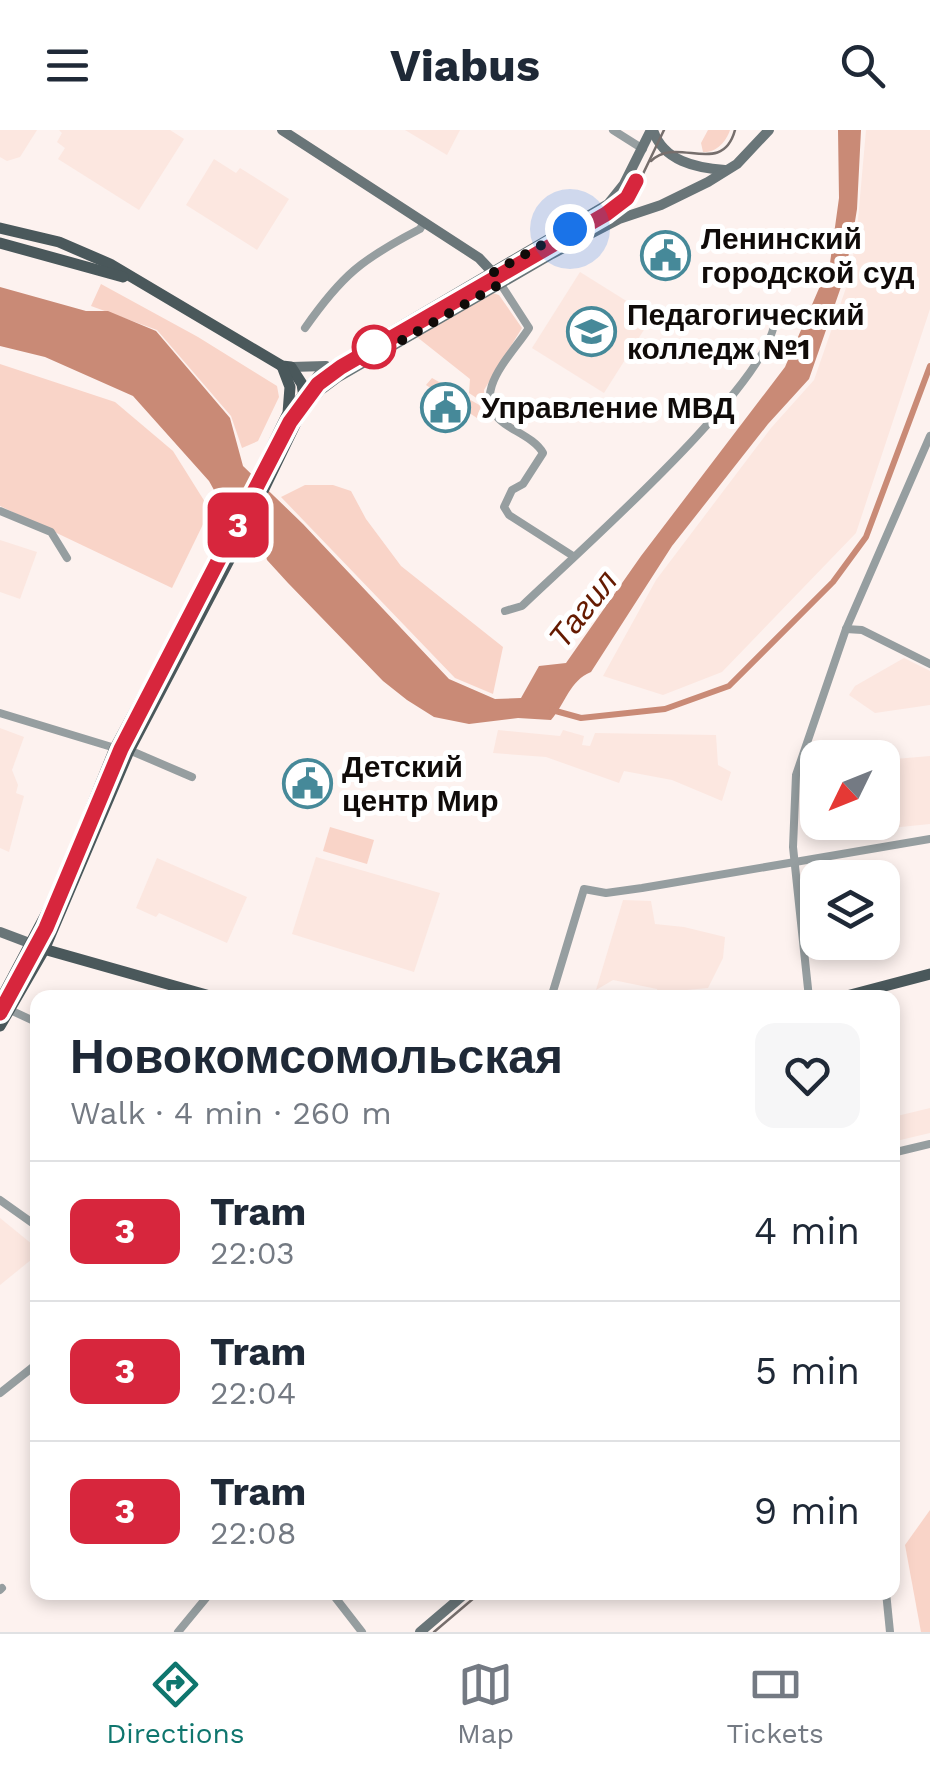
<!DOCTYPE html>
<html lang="en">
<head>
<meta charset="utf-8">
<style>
  body { margin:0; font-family:"Work Sans",sans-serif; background:#f6f6f7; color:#1f2937; height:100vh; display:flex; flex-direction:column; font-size:38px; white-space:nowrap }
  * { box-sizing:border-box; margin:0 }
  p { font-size:32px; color:#747a83 }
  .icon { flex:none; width:55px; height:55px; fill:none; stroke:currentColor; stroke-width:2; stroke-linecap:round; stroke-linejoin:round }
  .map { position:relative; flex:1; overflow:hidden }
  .details { position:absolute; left:30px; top:860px; width:870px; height:610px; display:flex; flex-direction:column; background:#fff; border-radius:20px; box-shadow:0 5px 15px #0003 }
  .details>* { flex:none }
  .badge { padding:0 20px; border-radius:15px; font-size:35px; line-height:65px }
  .needle { width:65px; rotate:227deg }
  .controls { position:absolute; left:800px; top:610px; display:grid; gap:20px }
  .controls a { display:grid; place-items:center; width:100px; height:100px; border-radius:20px; background:#fff; box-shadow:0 5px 15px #0003; font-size:50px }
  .you { position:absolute; width:50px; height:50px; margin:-25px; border:8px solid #fff; border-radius:50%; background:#1a73e8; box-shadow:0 0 0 15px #1a73e833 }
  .map>.badge { position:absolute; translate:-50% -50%; box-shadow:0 0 0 5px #fff }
  .round { display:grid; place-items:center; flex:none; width:105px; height:105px; border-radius:20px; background:#f6f6f7 }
  .overview { display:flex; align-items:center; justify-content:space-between; height:170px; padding:0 40px }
  h1 { font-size:48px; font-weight:700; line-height:75px }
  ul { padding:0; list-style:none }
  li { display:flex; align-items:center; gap:30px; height:140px; padding:0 40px; border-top:2px solid #e0e1e3 }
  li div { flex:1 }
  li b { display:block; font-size:38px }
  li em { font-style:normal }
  li .badge { min-width:110px; font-weight:700; text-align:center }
  header { display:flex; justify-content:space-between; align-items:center; height:130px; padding:0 40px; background:#fff; font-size:45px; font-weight:700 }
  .tabs { display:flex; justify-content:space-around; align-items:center; height:140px; border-top:2px solid #e0e1e3; background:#fff; font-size:28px; color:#747a83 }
  .tabs a { display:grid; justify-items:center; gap:5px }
  .tabs .active { color:#0f766e }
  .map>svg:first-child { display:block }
</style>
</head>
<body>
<header><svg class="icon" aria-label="menu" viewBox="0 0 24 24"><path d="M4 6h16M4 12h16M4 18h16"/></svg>Viabus<svg class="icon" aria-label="search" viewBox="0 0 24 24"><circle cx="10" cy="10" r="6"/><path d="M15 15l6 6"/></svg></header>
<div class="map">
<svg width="930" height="1502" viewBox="0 0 930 1502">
  <rect width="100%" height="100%" fill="#fdf2ef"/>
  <g fill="#fce7e0">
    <path d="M0 0H37L20 27 7 31 0 27Z"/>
    <path d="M59 0H170L184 9 139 80 58 29 65 18 57 12 62 3Z"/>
    <path d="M405 0H460L447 25Z"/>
    <path d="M866 0H930V179L856 403 722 542 663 565 603 546 656 450 771 298 814 250 847 155 856 112Z"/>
    <path d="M214 29 236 43 240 38 289 69 257 120 186 75Z"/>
    <path d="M580 142 652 187 604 263 532 218Z"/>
    <path d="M0 410 37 422 20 469 0 462Z"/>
    <path d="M904 528 930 541V575L875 583 849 565 855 556Z"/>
    <path d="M0 598 24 607 12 640 18 655 16 663 24 666 9 722 0 718Z"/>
    <path d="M498 600 560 606 563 600 584 606 582 615 590 616 595 603 716 605 718 635 731 642 722 671 672 650 624 641 619 653 546 627 493 623Z"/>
    <path d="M930 626V694L881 699 883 630Z"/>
    <path d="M316 727 440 763 414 842 292 804Z"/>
    <path d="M157 728 247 767 227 813 159 783 156 787 136 778Z"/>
    <path d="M623 770 651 771 655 794 684 797 725 807 723 828 708 858 676 861 677 867H659L657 859 613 850 596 860Z"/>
    <path d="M930 978V1003L896 1011 893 987Z"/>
    <path d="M0 1088 38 1119 37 1125 0 1155Z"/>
  </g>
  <g fill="#f9d4c8">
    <path d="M708 0H730C726 12 716 23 703 22L701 13Z"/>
    <path d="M101 154 198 207 277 256 279 267 258 311 242 318 231 286 157 200 91 176Z"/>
    <path d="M493 163 499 165 522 198 484 260V273L469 263 470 249 417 207Z"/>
    <path d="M0 234 115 272 173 321 210 380 172 458 0 376Z"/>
    <path d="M432 248 481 276 477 288 451 271 454 269 447 264 446 268 426 255Z"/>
    <path d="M305 355H333L351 361 366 389 401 436 503 517 493 564 455 548 281 367Z"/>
    <path d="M330 697 374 710 367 734 323 721Z"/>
    <path d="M930 1380V1502H921L905 1415Z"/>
  </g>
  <path fill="#c98a76" d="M838 0H861L857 79 852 110 842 154 809 249 768 294 672 416 591 542C570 550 565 574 551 590L518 588 469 594 434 587 407 570 383 551 288 453 267 430 262 410 224 378 209 351 133 266 45 227 0 216V157L86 181H108L156 201 230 288 243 336 303 394 449 549 495 569 521 568 539 536 566 533 641 426 785 237 830 133 839 68Z"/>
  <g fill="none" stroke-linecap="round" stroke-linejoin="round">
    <path stroke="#c98a76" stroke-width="6" d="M552 580 581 588 665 579 729 556 833 452 866 407 930 236"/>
    <g stroke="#969ea0" stroke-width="8">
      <path d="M613 0 643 19"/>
      <path d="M500 153 529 198C512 225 466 266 505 294 518 303 536 310 543 323L523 354 512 360 504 377 509 385 573 426"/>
      <path d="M305 198C342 145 362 129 420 99L424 92"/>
      <path d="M0 381 51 402 67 428"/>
      <path d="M505 481 522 476C568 431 787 240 774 184"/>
      <path d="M846 499 862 500 930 534"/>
      <path d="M0 583 115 618"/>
      <path d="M129 620 192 647"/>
      <path d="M551 868 584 759 606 763 642 758 930 709"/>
      <path d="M809 868 793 717 796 645 846 499 930 306"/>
      <path d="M6 878 38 893"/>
      <path d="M892 1023 930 1014"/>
      <path d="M0 1070 38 1097"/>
      <path d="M0 1263 38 1233"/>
      <path d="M0 1460 2 1458"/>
      <path d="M331 1462 362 1502"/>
      <path d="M886 1462 890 1502"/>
      <path d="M178 1502 211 1462"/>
    </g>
    <g stroke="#697578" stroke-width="10">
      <path d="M282 0 479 128 495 145"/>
      <path d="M653 0C663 31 696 38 725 40"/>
      <path d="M291 237 326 236"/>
      <path d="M305 280 321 260 337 248 552 124 619 89 661 75 708 52 737 34 769 0"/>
      <path d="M289 282 319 244 608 74 624 54 651 0"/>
      <path d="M0 802 32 814"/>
      <path d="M420 1502 467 1462"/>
    </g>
    <g stroke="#4a585b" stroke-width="11">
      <path d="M0 98 59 112 110 134 282 236 291 237 302 254 305 274 234 421 129 621 44 820 0 896"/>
      <path d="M0 113 123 147"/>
      <path d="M40 818 217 868"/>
      <path d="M839 868 930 844"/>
      <path d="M0 871 55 767 115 618 223 416 288 283 290 257 282 236"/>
    </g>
    <g stroke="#766e6c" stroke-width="2.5">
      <path d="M651 31C677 5 722 48 735 0"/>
      <path d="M0 889 49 799 124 620 231 419 293 294 320 257 375 220 619 80 630 71 664 0"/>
      <path d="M434 1502 481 1462"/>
    </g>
  </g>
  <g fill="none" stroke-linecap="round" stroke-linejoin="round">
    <defs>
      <path id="line" d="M0 883 46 798 121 619 290 292 318 254 341 237 606 84 627 68 636 51"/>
    </defs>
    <use href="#line" stroke="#fff" stroke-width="22"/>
    <use href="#line" stroke="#d7263d" stroke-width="15"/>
    <path stroke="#100b09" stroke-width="10" stroke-dasharray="0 18" d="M374 217 378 224 500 154 494 142 570 99"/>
  </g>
  <defs>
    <symbol id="civic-ring" viewBox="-11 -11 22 22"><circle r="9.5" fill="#fff" stroke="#468999" stroke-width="1.5"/><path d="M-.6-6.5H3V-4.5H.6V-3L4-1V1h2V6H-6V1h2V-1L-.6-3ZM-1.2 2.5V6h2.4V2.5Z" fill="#468999"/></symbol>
    <symbol id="university-ring" viewBox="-11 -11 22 22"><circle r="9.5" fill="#fff" stroke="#468999" stroke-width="1.5"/><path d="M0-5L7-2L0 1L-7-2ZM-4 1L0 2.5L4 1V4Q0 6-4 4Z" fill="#468999"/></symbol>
  </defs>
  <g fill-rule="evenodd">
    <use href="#civic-ring" x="638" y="98" width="55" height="55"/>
    <use href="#university-ring" x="564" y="174" width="55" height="55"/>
    <use href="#civic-ring" x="418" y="250" width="55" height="55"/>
    <use href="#civic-ring" x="280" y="626" width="55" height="55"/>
  </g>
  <circle fill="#fff" stroke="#d7263d" stroke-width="5" cx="374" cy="217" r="20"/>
  <g text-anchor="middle" stroke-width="10" stroke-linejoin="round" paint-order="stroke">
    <g font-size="30" font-weight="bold" fill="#100b09" stroke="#fff" text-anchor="start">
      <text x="701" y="119">Ленинский<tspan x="701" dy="34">городской суд</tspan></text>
      <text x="627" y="195">Педагогический<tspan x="627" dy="34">колледж №1</tspan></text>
      <text x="481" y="288">Управление МВД</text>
      <text x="342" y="647">Детский<tspan x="342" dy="34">центр Мир</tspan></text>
    </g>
    <g font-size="32" font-style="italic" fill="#651a00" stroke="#fff">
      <text transform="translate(583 479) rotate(-52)" y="11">Тагил</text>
    </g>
  </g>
</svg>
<div class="controls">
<a><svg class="needle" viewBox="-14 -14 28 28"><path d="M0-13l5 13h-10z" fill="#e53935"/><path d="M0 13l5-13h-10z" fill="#747a83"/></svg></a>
<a><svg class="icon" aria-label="layers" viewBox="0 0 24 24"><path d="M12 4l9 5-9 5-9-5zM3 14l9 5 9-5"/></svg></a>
</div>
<div class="you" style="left:570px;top:99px"></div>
<b class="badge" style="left:238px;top:395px;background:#d7263d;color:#fff">3</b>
<section class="details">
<div class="overview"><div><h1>Новокомсомольская</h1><p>Walk · 4 min · 260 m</p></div><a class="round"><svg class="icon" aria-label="heart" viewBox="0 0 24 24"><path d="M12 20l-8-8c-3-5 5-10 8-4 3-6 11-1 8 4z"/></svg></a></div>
<ul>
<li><span class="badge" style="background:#d7263d;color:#fff">3</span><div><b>Tram</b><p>22:03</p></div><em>4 min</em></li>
<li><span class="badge" style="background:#d7263d;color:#fff">3</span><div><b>Tram</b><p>22:04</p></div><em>5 min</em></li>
<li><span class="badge" style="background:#d7263d;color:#fff">3</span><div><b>Tram</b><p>22:08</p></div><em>9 min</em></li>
</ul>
</section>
</div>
<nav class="tabs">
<a class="active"><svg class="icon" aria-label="directions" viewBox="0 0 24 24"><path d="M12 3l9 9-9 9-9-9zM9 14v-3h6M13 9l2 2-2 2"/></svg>Directions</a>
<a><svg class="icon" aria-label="map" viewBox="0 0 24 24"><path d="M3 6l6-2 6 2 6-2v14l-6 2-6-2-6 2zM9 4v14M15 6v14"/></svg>Map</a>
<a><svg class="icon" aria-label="tickets" viewBox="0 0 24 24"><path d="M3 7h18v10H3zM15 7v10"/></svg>Tickets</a>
</nav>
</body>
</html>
